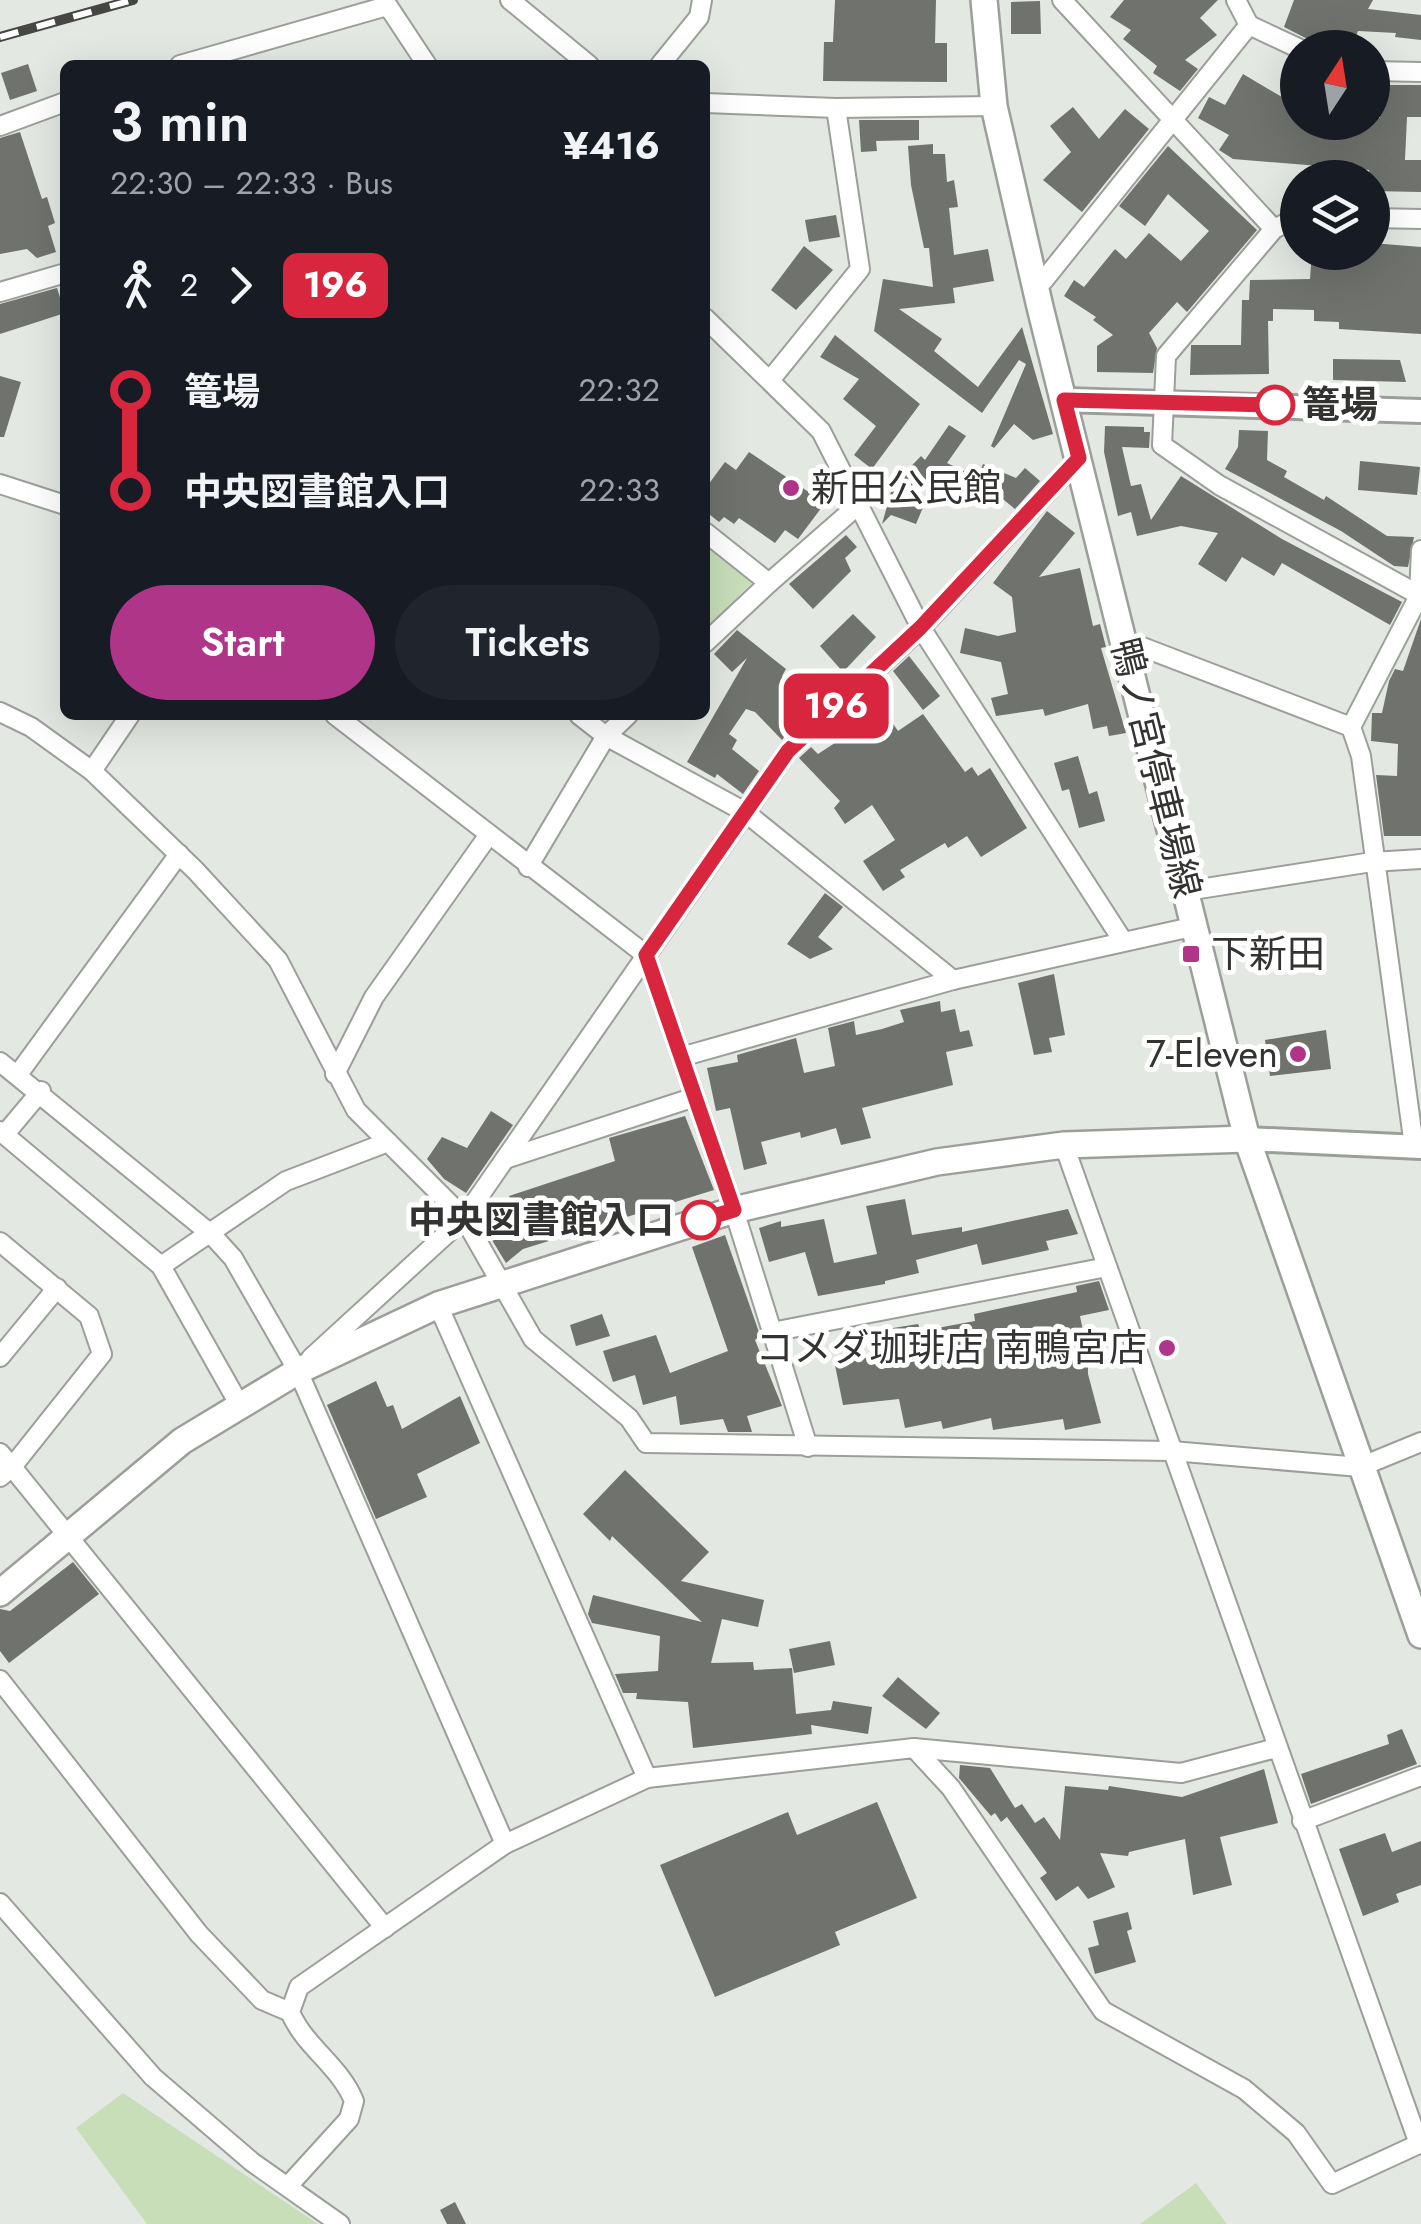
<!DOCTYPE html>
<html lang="en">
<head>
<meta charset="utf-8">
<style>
  body { margin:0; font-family:Jost,"Noto Sans JP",sans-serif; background:#20242c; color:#f1f3f6; height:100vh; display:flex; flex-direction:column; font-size:38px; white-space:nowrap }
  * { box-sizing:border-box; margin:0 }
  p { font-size:32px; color:#9ea1a6 }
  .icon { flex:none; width:55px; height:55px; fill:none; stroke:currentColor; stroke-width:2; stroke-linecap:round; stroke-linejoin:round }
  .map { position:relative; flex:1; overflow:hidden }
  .panel { position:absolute; left:60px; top:60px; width:650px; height:660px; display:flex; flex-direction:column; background:#171b24; border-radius:15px; box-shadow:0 10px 40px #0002 }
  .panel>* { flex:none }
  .badge { padding:0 20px; border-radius:15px; font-size:35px; line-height:65px }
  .needle { width:65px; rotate:12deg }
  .controls { position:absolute; left:1280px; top:30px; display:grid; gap:20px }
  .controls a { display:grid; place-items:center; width:110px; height:110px; border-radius:50%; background:#171b24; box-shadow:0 10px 40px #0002; font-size:50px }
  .map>.badge { position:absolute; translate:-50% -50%; box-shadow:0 0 0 5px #fff }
  .legs { display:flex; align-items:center; gap:15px; height:110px; padding:0 50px; font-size:32px }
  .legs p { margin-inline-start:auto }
  .head { display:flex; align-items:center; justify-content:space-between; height:170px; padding:0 50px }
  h1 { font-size:55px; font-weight:600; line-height:75px }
  .action { display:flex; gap:20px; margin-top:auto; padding:20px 50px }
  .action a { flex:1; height:115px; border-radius:60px; background:#af3589; color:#fff; font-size:40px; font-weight:600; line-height:115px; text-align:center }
  .action a+a { background:#20242c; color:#f1f3f6 }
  ul { padding:0 50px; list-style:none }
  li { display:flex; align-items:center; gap:35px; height:100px; font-size:38px }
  li i { display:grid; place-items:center; width:15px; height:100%; margin:0 12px; background:currentColor }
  li i::after { content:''; width:25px; height:25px; margin:-12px; border:8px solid; border-radius:50%; background:#171b24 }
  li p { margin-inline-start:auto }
  li:first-child i { background:linear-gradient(#0000 50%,currentColor 0) }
  li:last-child i { background:linear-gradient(currentColor 50%,#0000 0) }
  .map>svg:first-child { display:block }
</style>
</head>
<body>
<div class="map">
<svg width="1421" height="2224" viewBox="0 0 1421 2224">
  <rect width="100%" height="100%" fill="#e4e8e2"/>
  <g fill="#c8deb9">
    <path d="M705 543 754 581 705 629Z"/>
    <path d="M123 2093 318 2224H147L76 2128Z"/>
    <path d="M1196 2183 1227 2224H1140Z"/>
  </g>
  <g fill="#6f726d">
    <path d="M835 0H936L935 43H947V82L823 81 824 42H833Z"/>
    <path d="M1124 0H1218L1200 18 1217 35 1185 60 1198 69 1180 91 1153 73 1157 66 1123 39 1131 30 1110 17Z"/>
    <path d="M1294 0H1373L1368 9 1421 15V40L1395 37 1396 33 1358 31 1351 48H1325L1284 27Z"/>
    <path d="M1040 1 1041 34H1011V2Z"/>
    <path d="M28 64 37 91 10 100 1 73Z"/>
    <path d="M1243 74 1287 100 1298 84V122H1372V116L1380 118V85H1421V117H1407L1405 160H1421V192L1372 191 1369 170 1233 159 1219 150 1229 135 1198 118 1209 97 1225 105Z"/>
    <path d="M1073 107 1099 139 1125 109 1149 129 1082 212 1043 180 1071 152 1050 126Z"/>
    <path d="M859 120H919V140L876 141 877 151 861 152Z"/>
    <path d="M20 132 42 199 47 197 55 223 48 226 56 252 37 258 27 249 0 254V138Z"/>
    <path d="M933 144V154H945L947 182 954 180 958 207 949 208 954 255 988 249 994 281 953 288 955 303 899 309 942 339 934 351 978 387 1022 327 1053 434 1033 440 1014 424 994 448 991 446 1026 364 1019 360 982 413 874 331 883 279 933 287 929 248H924L911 185 908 146Z"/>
    <path d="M1168 146 1257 230 1187 312 1177 302 1149 333 1157 348 1153 373 1097 372V346L1113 335 1093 320 1096 317 1064 296 1074 280 1084 287 1115 249 1126 259 1149 233 1181 261 1209 231 1168 194 1145 226 1119 206Z"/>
    <path d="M836 215 840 237 809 242 805 220Z"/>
    <path d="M1372 243 1421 247V334L1339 329V322L1314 321V310L1273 309V321H1268L1269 374 1190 375 1191 345H1241L1242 300H1249L1250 280 1310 279 1312 252H1372Z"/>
    <path d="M804 246 833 270 796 310 771 290Z"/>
    <path d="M57 288 65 313 0 334V304Z"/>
    <path d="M835 335 920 404 872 469 854 455 876 426 843 399 859 379 820 357Z"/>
    <path d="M1333 359 1400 360 1406 382 1333 380Z"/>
    <path d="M0 376 21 382 4 437H0Z"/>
    <path d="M949 425 966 436 947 463 978 478 983 464 1016 478 1025 468 1040 481 1015 509 999 496 995 506 932 473 907 499 924 505 916 524 891 515 882 524 893 485 921 456 925 460Z"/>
    <path d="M1105 426 1144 427V432H1150L1149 448 1122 447 1131 486 1141 484 1151 520 1181 476 1282 539 1402 602 1390 625 1282 563 1274 576 1242 557 1226 582 1198 564 1218 533 1181 526 1137 536 1131 512 1118 516 1104 452Z"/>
    <path d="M1239 430 1268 431 1267 460 1287 471 1284 477 1324 500 1326 496 1387 536 1414 537 1408 567 1394 566 1341 531 1225 469 1238 447Z"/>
    <path d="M749 452 825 503 798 539 785 530 775 543 739 518 734 524 724 517 719 522 705 511V489L725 462 736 470Z"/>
    <path d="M1360 461 1420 467 1417 495 1358 490Z"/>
    <path d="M1047 511 1075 533 1039 577 1080 568 1093 626 1100 624 1106 647 1101 648 1126 733 1109 736 1107 726 1093 729 1088 704 1045 716 1043 709 996 716 991 698 1008 694 1001 662 960 653 965 628 998 636 1016 632 1012 597 993 583Z"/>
    <path d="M846 535 857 547 845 558 851 571 813 609 789 584Z"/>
    <path d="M853 614 876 637 843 672 820 646Z"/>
    <path d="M1421 619V836H1384L1376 775 1397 776 1398 744 1371 741 1372 713H1382L1389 681 1395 669 1403 671Z"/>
    <path d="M737 630 786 669 782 676 808 703 782 740 755 712 746 709 729 734 737 740 732 749 759 771 743 794 717 774 715 778 687 762 747 658 732 672 714 654Z"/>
    <path d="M909 656 940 696 923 710 893 671Z"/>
    <path d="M881 706 898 731 923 714 965 772 972 767 978 776 990 768 1027 828 981 857 967 836 948 848 945 843 900 870 905 877 883 891 863 861 895 840 872 805 845 824 834 808 840 801 799 758 811 747 818 754 870 720 867 716Z"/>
    <path d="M1078 756 1089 794 1097 791 1105 821 1079 828 1069 789 1062 791 1054 763Z"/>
    <path d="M825 893 843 907 818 937 833 949 810 959 787 944Z"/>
    <path d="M1054 974 1065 1035 1049 1038 1052 1052 1034 1055 1018 983Z"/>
    <path d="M940 1001 941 1012 955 1009 960 1032 969 1030 973 1046 946 1052 953 1085 862 1108 871 1138 841 1145 836 1128 801 1138 800 1132 761 1142 767 1164 744 1170 730 1108 716 1111 707 1068 738 1062 737 1055 796 1038 804 1073 835 1066 828 1028 854 1021 856 1035 882 1029 904 1022 900 1010Z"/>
    <path d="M1326 1030 1331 1069 1270 1076 1265 1040Z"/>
    <path d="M491 1111 513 1125 466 1193 444 1179 427 1159 442 1137 467 1148Z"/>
    <path d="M685 1116 714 1190 523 1249 506 1263 484 1227 514 1208 509 1196 615 1161 609 1138Z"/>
    <path d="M905 1199 912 1235 962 1227V1232L1068 1209 1078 1234 1046 1241 1049 1250 982 1265 977 1244 916 1260 919 1273 885 1281V1284L818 1296 805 1252 769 1262 759 1228 781 1221V1227L824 1219 834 1263 877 1254 866 1206Z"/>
    <path d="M725 1235 760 1335 755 1340 782 1406 747 1416 752 1432H728L723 1419 680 1425 676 1396 643 1405 635 1375 613 1382 603 1351 656 1335 670 1373 728 1351 692 1247Z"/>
    <path d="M1099 1281 1109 1310 1080 1316 1083 1331 1079 1332 1088 1355V1374L1101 1423 1065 1430 1063 1419 993 1430 991 1418 943 1429 941 1421 905 1428 899 1399 843 1405 835 1365 873 1356 868 1332 918 1324 921 1331 975 1321 974 1314 1077 1292 1076 1286Z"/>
    <path d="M602 1314 610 1336 576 1346 570 1325Z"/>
    <path d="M376 1381 387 1407 393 1405 402 1429 460 1396 480 1443 417 1474 427 1497 376 1519 327 1405Z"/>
    <path d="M625 1470 709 1552 681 1581 764 1600 758 1627 722 1619 711 1663 753 1662 754 1670 792 1668 796 1714 831 1710 833 1701 872 1707 868 1734 811 1725 812 1734 693 1748 688 1702 636 1699 637 1693H623L615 1674 658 1671 660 1636 592 1623 588 1614 593 1595 702 1622 612 1536 610 1541 583 1514Z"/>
    <path d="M73 1562 99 1594 9 1663 0 1651V1609L10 1611Z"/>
    <path d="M830 1641 835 1665 794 1673 789 1649Z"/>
    <path d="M898 1677 940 1713 926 1729 882 1696Z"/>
    <path d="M1402 1729 1417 1764 1311 1804 1301 1774 1389 1744 1387 1735Z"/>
    <path d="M960 1765 990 1768 1015 1808 1022 1804 1035 1823 1044 1817 1060 1840 1065 1786 1108 1790 1109 1786 1182 1797 1264 1769 1278 1823 1220 1837 1232 1885 1193 1895 1185 1839 1129 1852 1128 1856 1100 1853 1115 1887 1088 1899 1078 1886 1056 1901 1040 1878 1047 1873 1007 1817 1001 1822 995 1813 991 1816 959 1778Z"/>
    <path d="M877 1802 917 1898 835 1932 840 1945 715 1997 660 1865 788 1812 797 1835Z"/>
    <path d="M1385 1833 1392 1852 1421 1841V1885L1396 1894 1399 1902 1363 1916 1339 1849Z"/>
    <path d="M1128 1912 1132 1929 1127 1931 1136 1962 1095 1974 1088 1948 1099 1945 1093 1921Z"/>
    <path d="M455 2202 466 2224H447L440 2210Z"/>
  </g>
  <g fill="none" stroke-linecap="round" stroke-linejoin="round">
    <defs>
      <g id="minor">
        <path d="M384 0 427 65"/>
        <path d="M510 0 589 65"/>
        <path d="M1062 0 1274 229"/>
        <path d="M1236 0 1249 25 1298 48"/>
        <path d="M180 65 387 6"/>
        <path d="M660 65 699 17 702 0"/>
        <path d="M1372 71 1421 72"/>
        <path d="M705 103 836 108 994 106"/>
        <path d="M0 126 65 102"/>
        <path d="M1298 217 1274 229 1166 356 1162 445 1219 485 1421 596"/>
        <path d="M1372 218 1421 219"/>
        <path d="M1034 280H1044L1249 25"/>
        <path d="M0 292 62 274"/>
        <path d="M705 318 821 431 921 628 1123 941"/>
        <path d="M771 379 860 269 836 108"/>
        <path d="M0 484 65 505"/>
        <path d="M705 532 769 583 705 643"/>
        <path d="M769 583 857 506"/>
        <path d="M1124 640 1351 727 1361 756 1414 1146"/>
        <path d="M0 712 31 727 92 771 195 870 278 960 356 1110 464 1218 533 1339 629 1418 646 1443 1172 1451 1360 1467 1421 1442"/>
        <path d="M335 715 646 955 734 1210 808 1447"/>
        <path d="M579 715 606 736 745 812 953 980"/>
        <path d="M1351 727 1419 596 1421 550"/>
        <path d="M92 771 130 715"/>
        <path d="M528 867 606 736 628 715"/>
        <path d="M1186 891 1372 862 1421 859"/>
        <path d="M681 1057 953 980 1196 926"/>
        <path d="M0 1062 212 1235 233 1258 298 1371 505 1844"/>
        <path d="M19 1073 179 854"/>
        <path d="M335 1074 374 997 488 836"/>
        <path d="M0 1131 161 1266 239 1404"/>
        <path d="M5 1134 41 1091"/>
        <path d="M1064 1145 1419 2144"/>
        <path d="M505 1159 695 1097"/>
        <path d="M0 1242 89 1316 102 1354 12 1467 0 1453"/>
        <path d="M161 1266 286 1181 388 1142"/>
        <path d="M438 1305 647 1778"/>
        <path d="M772 1332 1107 1267"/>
        <path d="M0 1357 57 1288"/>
        <path d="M311 1358 464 1218 788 751 921 628 1079 458"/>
        <path d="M0 1477 12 1467 385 1928"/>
        <path d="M0 1680 199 1934 262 2000 290 2012"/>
        <path d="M914 1748 1181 1773 1276 1748"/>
        <path d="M1302 1821 1421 1776"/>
        <path d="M0 1903 153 2077 252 2162 340 2224"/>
        <path d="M288 2186 349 2119 354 2101C340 2066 305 2047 290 2012L299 1987 505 1844 647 1778 914 1748 951 1788 1103 2011 1244 2089 1296 2133 1332 2184 1421 2143"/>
      </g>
      <g id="tertiary">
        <path d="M1064 400 1421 411"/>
        <path d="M1247 1139 1421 1147"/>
      </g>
      <g id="secondary">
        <path d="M984 0 994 106 1040 307 1247 1139 1421 1635"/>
        <path d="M0 1593 182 1441 298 1371 438 1305 734 1210 937 1162 1064 1145 1247 1139"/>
      </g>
    </defs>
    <use href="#minor" stroke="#9b9f99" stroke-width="22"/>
    <use href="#tertiary" stroke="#9b9f99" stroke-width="28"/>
    <use href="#secondary" stroke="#9b9f99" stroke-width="30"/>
    <use href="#minor" stroke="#fff" stroke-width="18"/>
    <use href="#tertiary" stroke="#fff" stroke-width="22"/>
    <use href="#secondary" stroke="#fff" stroke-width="25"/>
    <defs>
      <path id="rail" d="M0 37 133 0"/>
    </defs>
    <use href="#rail" stroke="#464745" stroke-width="10"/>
    <use href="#rail" stroke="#fff" stroke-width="6" stroke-dasharray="19" stroke-linecap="butt"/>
  </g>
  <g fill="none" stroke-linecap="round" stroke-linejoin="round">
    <defs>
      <path id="line-1" d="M701 1220 734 1210 646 955 788 751 920 628 1079 458 1064 400 1275 405"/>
    </defs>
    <use href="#line-1" stroke="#fff" stroke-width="22"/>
    <use href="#line-1" stroke="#d7263d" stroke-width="15"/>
  </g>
  <g fill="#fff" stroke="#d7263d" stroke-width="5">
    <circle cx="1275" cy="405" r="18"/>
    <circle cx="701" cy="1220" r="18"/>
  </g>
  <g fill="#af3589" stroke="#fff" stroke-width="4">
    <circle cx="791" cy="488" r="10"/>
    <rect x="1181" y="944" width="20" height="20" rx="5"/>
    <circle cx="1298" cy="1054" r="10"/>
    <circle cx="1167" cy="1348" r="10"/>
  </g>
  <g text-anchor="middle" stroke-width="10" stroke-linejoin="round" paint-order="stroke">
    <g font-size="38" font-weight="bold" fill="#333432" stroke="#fff" text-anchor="start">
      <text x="1302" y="418">篭場</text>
      <text x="674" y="1233" text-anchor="end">中央図書館入口</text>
    </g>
    <g font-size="38" fill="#333432" stroke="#fff" text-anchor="start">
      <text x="811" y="501">新田公民館</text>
      <text x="1211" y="967">下新田</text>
      <text x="1278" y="1067" text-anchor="end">7-Eleven</text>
      <text x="1147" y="1361" text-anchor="end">コメダ珈琲店 南鴨宮店</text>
    </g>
    <g font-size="38" fill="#333432" stroke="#fff">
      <text transform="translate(1156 768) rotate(76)" y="13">鴨ノ宮停車場線</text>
    </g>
  </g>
</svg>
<div class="controls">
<a><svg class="needle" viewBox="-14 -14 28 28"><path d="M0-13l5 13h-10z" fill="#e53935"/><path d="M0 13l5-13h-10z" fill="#9ea1a6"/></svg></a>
<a><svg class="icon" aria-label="layers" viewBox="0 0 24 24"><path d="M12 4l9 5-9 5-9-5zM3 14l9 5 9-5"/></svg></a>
</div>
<b class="badge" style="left:836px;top:706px;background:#d7263d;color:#fff">196</b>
<section class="panel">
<div class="head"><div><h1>3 min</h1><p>22:30 – 22:33 · Bus</p></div><b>¥416</b></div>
<div class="legs"><svg class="icon" aria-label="walk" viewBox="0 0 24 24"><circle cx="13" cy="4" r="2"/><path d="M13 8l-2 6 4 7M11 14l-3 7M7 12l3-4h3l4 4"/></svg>2<svg class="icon" aria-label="forward" viewBox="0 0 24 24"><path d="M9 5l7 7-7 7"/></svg><b class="badge" style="background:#d7263d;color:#fff">196</b></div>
<ul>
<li><i style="color:#d7263d"></i><b>篭場</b><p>22:32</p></li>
<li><i style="color:#d7263d"></i><b>中央図書館入口</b><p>22:33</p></li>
</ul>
<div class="action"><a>Start</a><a>Tickets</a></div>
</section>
</div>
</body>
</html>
